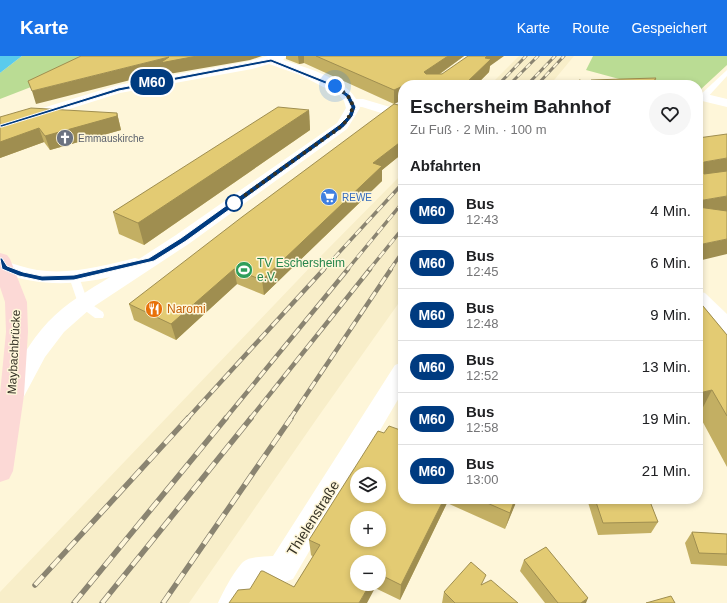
<!DOCTYPE html>
<html lang="de">
<head>
<meta charset="utf-8">
<style>
  body { margin:0; font-family:Helvetica,sans-serif; background:#f6f6f6; color:#202124; height:100vh; display:flex; flex-direction:column; font-size:15px; white-space:nowrap }
  * { box-sizing:border-box; margin:0 }
  p { font-size:13px; color:#757577 }
  .icon { flex:none; width:22px; height:22px; fill:none; stroke:currentColor; stroke-width:2; stroke-linecap:round; stroke-linejoin:round }
  .map { position:relative; flex:1; overflow:hidden }
  .sheet { position:absolute; left:398px; top:24px; width:305px; height:424px; display:flex; flex-direction:column; background:#fff; border-radius:16px; box-shadow:0 2px 6px #0003 }
  .sheet>* { flex:none }
  .badge { padding:0 8px; border-radius:13px; font-size:14px; line-height:26px }
  .controls { position:absolute; left:350px; top:411px; display:grid; gap:8px }
  .controls a { display:grid; place-items:center; width:36px; height:36px; border-radius:50%; background:#fff; box-shadow:0 2px 6px #0003; font-size:20px }
  .you { position:absolute; width:20px; height:20px; margin:-10px; border:3px solid #fff; border-radius:50%; background:#1a73e8; box-shadow:0 0 0 6px #1a73e833 }
  .map>.badge { position:absolute; translate:-50% -50%; box-shadow:0 0 0 2px #fff }
  h2 { padding:0 12px; font-size:15px; line-height:36px }
  .round { display:grid; place-items:center; flex:none; width:42px; height:42px; border-radius:21px; background:#f6f6f6 }
  .overview { display:flex; align-items:center; justify-content:space-between; height:68px; padding:0 12px }
  h1 { font-size:19px; font-weight:700; line-height:30px }
  ul { padding:0; list-style:none }
  li { display:flex; align-items:center; gap:12px; height:52px; padding:0 12px; border-top:1px solid #e0e0e0 }
  li div { flex:1 }
  li b { display:block; font-size:15px }
  li em { font-style:normal }
  li .badge { min-width:44px; font-weight:700; text-align:center }
  header { display:flex; align-items:center; gap:24px; box-sizing:border-box; height:56px; padding:0 20px; background:#1a73e8; color:#fff }
  header strong { font-size:19px }
  nav { display:flex; gap:22px; margin-inline-start:auto; font-size:14px }
  .map>svg:first-child { display:block }
</style>
</head>
<body>
<header>
<strong>Karte</strong>
<nav><a>Karte</a><a>Route</a><a>Gespeichert</a></nav>
</header>
<div class="map">
<svg width="727" height="547" viewBox="0 0 727 547">
  <rect width="100%" height="100%" fill="#fef6d9"/>
  <g fill="#f8eec9">
    <path d="M519 0H574L550 29H490Z"/>
    <path d="M403 117V241L318 361 189 547H0V536L317 204Z"/>
  </g>
  <g fill="#badc94">
    <path d="M22 0H80L31 31 0 43V17Z"/>
    <path d="M593 0H727V9L700 34H698V29H655L634 27 586 14Z"/>
  </g>
  <path fill="#5acbec" d="M0 0H22L0 17Z"/>
  <g fill="none" stroke-linecap="round" stroke-linejoin="round">
    <g fill="#fff" fill-rule="evenodd">
      <path d="M727 14V20L706 43H700V39Z"/>
      <path d="M74 218 79 221 88 246 103 256 104 259 103 262H95L79 250 69 221Z"/>
    </g>
    <g fill="#fff" fill-rule="evenodd">
      <path d="M698 36 727 43V51L698 44Z"/>
      <path d="M353 43H363L390 51 403 45V55L391 60 362 51 348 50 346 47 348 44Z"/>
      <path d="M698 235 705 237 727 258V279L719 276 698 255Z"/>
      <path d="M403 306V335L293 523 282 527 263 529 252 547H218C223 536 234 515 243 506 250 500 264 501 273 500L395 309Z"/>
    </g>
    <path fill="#fff" fill-rule="evenodd" d="M268 0H287L283 4C307 12 353 24 360 52L347 73 190 187 90 253 64 276 45 301 21 346 12 348 3 346 0 339 3 332C17 310 30 285 48 266 66 247 89 234 110 221 72 230 37 230 0 216V206L4 205C15 208 26 212 37 214 70 219 103 210 135 202L139 203 176 179 337 67 346 52 344 45 339 39 300 19 269 8 252 13 120 37 0 75V65L118 29 250 5Z"/>
    <path fill="#fcd9d6" fill-rule="evenodd" d="M0 197 7 199 10 203 27 246 28 276 24 339 13 415 9 423 0 426V338L6 276 5 246 0 231Z"/>
    <defs>
      <g id="rail-far3">
        <path d="M498 29 526 0"/>
        <path d="M509 29 538 0"/>
        <path d="M527 29 555 0"/>
        <path d="M537 29 564 0"/>
      </g>
      <g id="rail-far2">
        <path d="M323 214 403 127"/>
        <path d="M347 214 403 146"/>
        <path d="M369 214 403 172"/>
        <path d="M390 214 403 195"/>
      </g>
      <g id="rail-far1">
        <path d="M187 363 324 213"/>
        <path d="M225 363 348 213"/>
        <path d="M250 363 370 213"/>
        <path d="M290 363 391 213"/>
      </g>
      <g id="rail">
        <path d="M35 529 188 362"/>
        <path d="M74 547 226 362"/>
        <path d="M102 547 251 362"/>
        <path d="M163 547 291 362"/>
      </g>
    </defs>
    <use href="#rail-far3" stroke="#8a8471" stroke-width="3"/>
    <use href="#rail-far2" stroke="#8a8471" stroke-width="3.5"/>
    <use href="#rail-far1" stroke="#8a8471" stroke-width="4.5"/>
    <use href="#rail" stroke="#8a8471" stroke-width="5.5"/>
    <use href="#rail-far3" stroke="#fef6d9" stroke-width="2" stroke-dasharray="6" stroke-linecap="butt"/>
    <use href="#rail-far2" stroke="#fef6d9" stroke-width="2.5" stroke-dasharray="8" stroke-linecap="butt"/>
    <use href="#rail-far1" stroke="#fef6d9" stroke-width="3" stroke-dasharray="9" stroke-linecap="butt"/>
    <use href="#rail" stroke="#fef6d9" stroke-width="4" stroke-dasharray="12" stroke-linecap="butt"/>
  </g>
  <g fill="#c3af63" fill-rule="evenodd">
    <path d="M286 0H464L440 18 490 10 489 16 476 29H403V44H402L394 48 304 7 299 8 286 3Z"/>
    <path d="M403 50V97L382 114V125L264 239 237 228 176 284 134 264 129 248Z"/>
    <path d="M309 54 310 74 144 189 119 178 113 156 153 131Z"/>
    <path d="M117 57 121 74 50 94 44 86 0 102V61Z"/>
    <path d="M698 244 727 279V411L699 359H698Z"/>
    <path d="M403 443H517L505 473 447 447 400 544 375 532 294 531 313 501 311 499 309 484ZM379 506V528H357Z"/>
    <path d="M587 443H649L658 466 651 477 598 479Z"/>
    <path d="M692 476 727 478V510L691 508 685 487Z"/>
    <path d="M524 504 586 547H545L520 515Z"/>
    <path d="M483 528 518 547H442L444 536Z"/>
  </g>
  <g fill="#9f8e50">
    <path d="M197 0H262L250 4 163 19 162 16 36 48 32 35 169 1Z"/>
    <path d="M298 0H304V7L299 8Z"/>
    <path d="M448 0H464L424 29V16Z"/>
    <path d="M487 0H504L490 10 489 16 476 29H464L485 2Z"/>
    <path d="M656 22 654 29H651Z"/>
    <path d="M403 30 402 44 394 48V34Z"/>
    <path d="M309 54 310 74 144 189 138 167Z"/>
    <path d="M117 57 121 74 50 94 45 80Z"/>
    <path d="M39 72 44 86 0 102V86Z"/>
    <path d="M403 84V97L382 114V125L264 239 262 224 373 107Z"/>
    <path d="M727 102V118L698 122 704 106Z"/>
    <path d="M727 140V157L698 161V145Z"/>
    <path d="M727 183V198L698 205V189Z"/>
    <path d="M234 213 237 228 176 284 171 268Z"/>
    <path d="M712 334 699 359H698V340L699 337Z"/>
    <path d="M444 443H448L447 447 400 544 401 529Z"/>
    <path d="M515 443H517L515 449 505 473 510 457Z"/>
    <path d="M370 528H375V532L367 547H359Z"/>
    <path d="M588 542 586 547H581Z"/>
  </g>
  <g fill="#e3cb73" stroke="#9f8e50" fill-rule="evenodd">
    <path d="M81 0H197L160 7 169 1 32 35 28 25Z"/>
    <path d="M316 0H448L424 16 426 18H442L468 0H487L485 2 491 3 464 29H403V30L394 34Z"/>
    <path d="M656 22 651 29H574L579 24 589 26 591 24Z"/>
    <path d="M394 48 403 50V84L373 107 382 110 262 224 234 213 171 268 129 248 242 161Z"/>
    <path d="M278 51 309 54 138 167 113 156Z"/>
    <path d="M31 52 117 57V60L45 80 39 72 0 86V61Z"/>
    <path d="M727 78V102L704 106V118L727 115V140L698 145V82Z"/>
    <path d="M698 151 727 155V183L698 189Z"/>
    <path d="M698 244 727 279V360L712 334 699 337 698 335Z"/>
    <path d="M389 370 403 375V443H444L401 529 379 518V506H357V528H370L359 547H229L238 534 250 533 261 515H263L294 531 320 489 309 484 378 375 384 377ZM357 418H379V440H357ZM357 462H379V484H357Z"/>
    <path d="M478 443H515L510 457Z"/>
    <path d="M595 443H649L658 466 603 467Z"/>
    <path d="M692 476 727 478V498L699 497Z"/>
    <path d="M546 491 588 542 581 547H558L524 504Z"/>
    <path d="M471 506 486 519 481 529 491 524 518 547H455L444 536Z"/>
    <path d="M671 540 675 547H646Z"/>
  </g>
  <path fill="#003b80" stroke="#fff" d="M271 3 336 29 350 39 356 51 353 60 344 71 186 185 154 205 74 224 42 225 19 220 2 213 0 203V202H2L7 210 23 216 42 220 74 219 149 202 181 182 340 68 348 60 351 51 346 41 333 31 271 6 119 35 2 71H0V69L118 32Z"/>
  <g fill="none" stroke-linecap="round" stroke-linejoin="round">
    <path stroke="#343125" stroke-width="4" stroke-dasharray="0 7.2" d="M234 147 342 70C358 51 355 43 335 30"/>
  </g>
  <defs>
    <symbol id="church-disc" viewBox="-11 -11 22 22"><circle r="9.5" fill="#6b7280" stroke="#fef6d9"/><path d="M-1.2-6h2.4v3.5h3.3v2.4h-3.3V6h-2.4V-.1h-3.3v-2.4h3.3Z" fill="#fff"/></symbol>
    <symbol id="supermarket-disc" viewBox="-11 -11 22 22"><circle r="9.5" fill="#3f7fe0" stroke="#fef6d9"/><path d="M-6-5.5h2.5l.6 2H6L4.5 2H-2.5L-4.4-4H-6ZM-1.5 3.2a1.3 1.3 0 1 0 .1 0ZM3 3.2a1.3 1.3 0 1 0 .1 0Z" fill="#fff"/></symbol>
    <symbol id="stadium-disc" viewBox="-11 -11 22 22"><circle r="9.5" fill="#2e9e5b" stroke="#fef6d9"/><path d="M0-5a6.5 5 0 1 0 0 10a6.5 5 0 1 0 0-10ZM-3.5-1.8h7v3.6h-7Z" fill="#fff"/></symbol>
    <symbol id="restaurant-disc" viewBox="-11 -11 22 22"><circle r="9.5" fill="#e8710a" stroke="#fef6d9"/><path d="M-5-6h1v4h1v-4h1v4h1v-4h1v5L-1.5 .5V6h-2V.5L-5-1ZM5-6V6H3V1.5H1.5Q1.5-4 5-6Z" fill="#fff"/></symbol>
  </defs>
  <g fill-rule="evenodd">
    <use href="#church-disc" x="55" y="72" width="20" height="20"/>
    <use href="#supermarket-disc" x="319" y="131" width="20" height="20"/>
    <use href="#stadium-disc" x="234" y="204" width="20" height="20"/>
    <use href="#restaurant-disc" x="144" y="243" width="20" height="20"/>
  </g>
  <circle fill="#fff" stroke="#003b80" stroke-width="2" cx="234" cy="147" r="8"/>
  <g text-anchor="middle" stroke-width="3" stroke-linejoin="round" paint-order="stroke">
    <g font-size="10" fill="#5b616d" stroke="#fef6d9" text-anchor="start">
      <text x="78" y="86">Emmauskirche</text>
    </g>
    <g font-size="10" fill="#366cbe" stroke="#fef6d9" text-anchor="start">
      <text x="342" y="145">REWE</text>
    </g>
    <g font-size="12" fill="#27864d" stroke="#fef6d9" text-anchor="start">
      <text x="257" y="211">TV Eschersheim<tspan x="257" dy="14">e.V.</tspan></text>
    </g>
    <g font-size="12" fill="#c56008" stroke="#fef6d9" text-anchor="start">
      <text x="167" y="257">Naromi</text>
    </g>
    <g font-size="12" fill="#343125" stroke="#fef6d9">
      <text transform="translate(14 296) rotate(-87)" y="4">Maybachbrücke</text>
    </g>
    <g font-size="14" fill="#343125" stroke="#fef6d9">
      <text transform="translate(313 462) rotate(-58)" y="5">Thielenstraße</text>
    </g>
  </g>
</svg>
<div class="controls">
<a><svg class="icon" aria-label="layers" viewBox="0 0 24 24"><path d="M12 4l9 5-9 5-9-5zM3 14l9 5 9-5"/></svg></a>
<a>+</a>
<a>−</a>
</div>
<div class="you" style="left:335px;top:30px"></div>
<b class="badge" style="left:152px;top:26px;background:#003b80;color:#fff">M60</b>
<section class="sheet">
<div class="overview"><div><h1>Eschersheim Bahnhof</h1><p>Zu Fuß · 2 Min. · 100 m</p></div><a class="round"><svg class="icon" aria-label="heart" viewBox="0 0 24 24"><path d="M12 20l-8-8c-3-5 5-10 8-4 3-6 11-1 8 4z"/></svg></a></div>
<h2>Abfahrten</h2>
<ul>
<li><span class="badge" style="background:#003b80;color:#fff">M60</span><div><b>Bus</b><p>12:43</p></div><em>4 Min.</em></li>
<li><span class="badge" style="background:#003b80;color:#fff">M60</span><div><b>Bus</b><p>12:45</p></div><em>6 Min.</em></li>
<li><span class="badge" style="background:#003b80;color:#fff">M60</span><div><b>Bus</b><p>12:48</p></div><em>9 Min.</em></li>
<li><span class="badge" style="background:#003b80;color:#fff">M60</span><div><b>Bus</b><p>12:52</p></div><em>13 Min.</em></li>
<li><span class="badge" style="background:#003b80;color:#fff">M60</span><div><b>Bus</b><p>12:58</p></div><em>19 Min.</em></li>
<li><span class="badge" style="background:#003b80;color:#fff">M60</span><div><b>Bus</b><p>13:00</p></div><em>21 Min.</em></li>
</ul>
</section>
</div>
</body>
</html>
